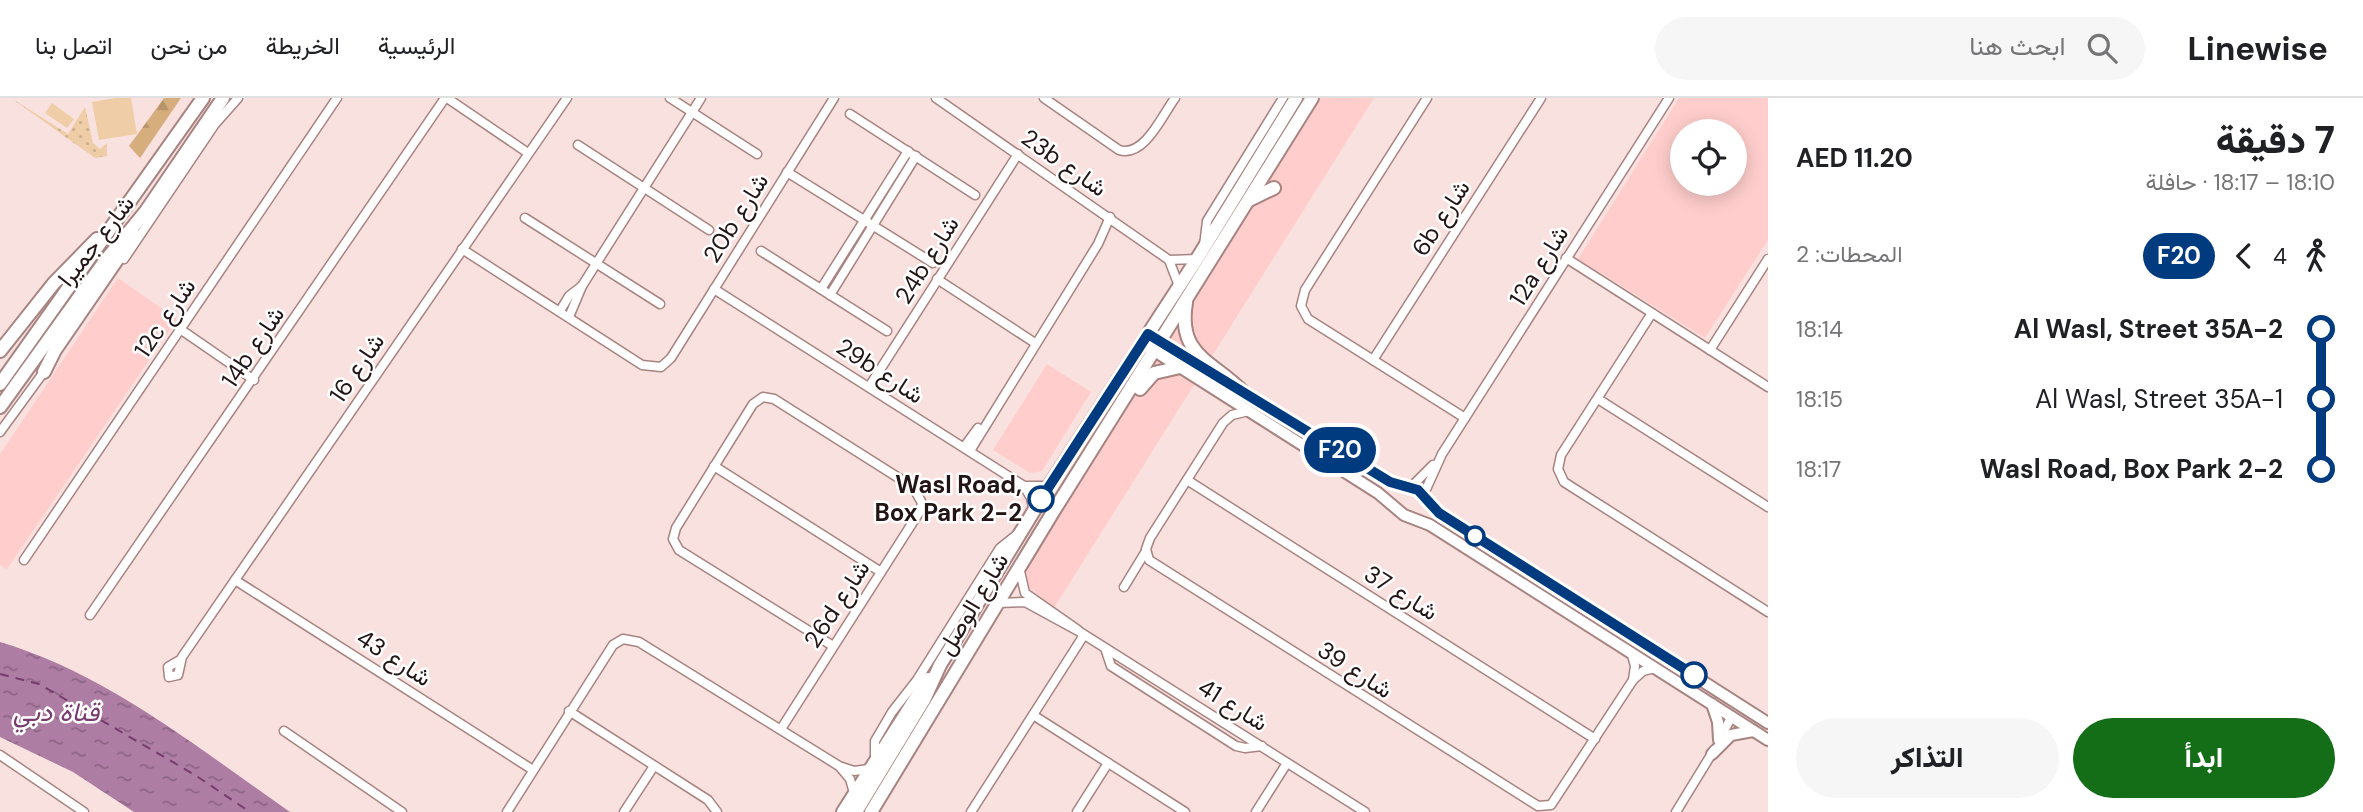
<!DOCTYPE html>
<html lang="ar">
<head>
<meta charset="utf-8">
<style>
  body { margin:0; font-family:"DM Sans",Vazirmatn,sans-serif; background:#f6f6f6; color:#202124; direction:rtl; height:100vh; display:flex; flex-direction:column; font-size:26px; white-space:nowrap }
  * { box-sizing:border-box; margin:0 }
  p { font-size:23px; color:#757577 }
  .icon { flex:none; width:38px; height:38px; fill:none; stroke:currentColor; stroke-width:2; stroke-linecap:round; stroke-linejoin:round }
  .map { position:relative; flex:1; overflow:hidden; direction:ltr }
  .panel { display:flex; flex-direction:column; background:#fff; width:595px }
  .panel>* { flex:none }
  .badge { padding:0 14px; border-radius:23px; font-size:24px; line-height:46px }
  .buttons { position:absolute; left:1670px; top:21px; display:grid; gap:14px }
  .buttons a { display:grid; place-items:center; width:77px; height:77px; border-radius:50%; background:#fff; box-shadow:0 4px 18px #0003; font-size:35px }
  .map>.badge { position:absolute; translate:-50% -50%; box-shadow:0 0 0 4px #fff }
  .legs { display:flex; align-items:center; gap:10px; height:77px; padding:0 28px; font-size:23px }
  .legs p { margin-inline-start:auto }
  .summary { display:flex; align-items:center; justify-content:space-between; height:119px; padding:0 28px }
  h1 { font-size:38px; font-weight:800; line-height:52px }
  .button { display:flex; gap:14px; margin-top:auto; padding:14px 28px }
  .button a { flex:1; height:80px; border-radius:42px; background:#146e18; color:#fff; font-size:28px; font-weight:800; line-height:80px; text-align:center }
  .button a+a { background:#f6f6f6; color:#202124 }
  ul { padding:0 28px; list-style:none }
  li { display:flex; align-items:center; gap:24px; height:70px; font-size:26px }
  li i { display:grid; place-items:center; width:10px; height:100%; margin:0 9px; background:currentColor }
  li i::after { content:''; width:18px; height:18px; margin:-9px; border:5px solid; border-radius:50%; background:#fff }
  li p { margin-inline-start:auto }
  li:first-child i { background:linear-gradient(#0000 50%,currentColor 0) }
  li:last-child i { background:linear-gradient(currentColor 50%,#0000 0) }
  header { display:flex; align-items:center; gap:42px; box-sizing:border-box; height:98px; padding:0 35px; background:#fff; border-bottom:2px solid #e0e0e0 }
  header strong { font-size:33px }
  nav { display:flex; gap:38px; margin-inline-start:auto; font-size:24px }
  .search { width:490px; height:63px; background:#f6f6f6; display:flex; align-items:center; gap:18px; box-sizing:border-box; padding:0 24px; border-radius:38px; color:#757577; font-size:26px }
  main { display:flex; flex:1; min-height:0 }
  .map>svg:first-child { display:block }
</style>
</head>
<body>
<header>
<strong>Linewise</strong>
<div class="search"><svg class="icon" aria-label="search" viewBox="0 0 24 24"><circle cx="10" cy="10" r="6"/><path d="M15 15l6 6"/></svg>ابحث هنا</div>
<nav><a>الرئيسية</a><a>الخريطة</a><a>من نحن</a><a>اتصل بنا</a></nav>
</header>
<main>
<section class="panel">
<div class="summary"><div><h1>7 دقيقة</h1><p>18:10 – 18:17 · حافلة</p></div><b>AED 11.20</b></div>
<div class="legs"><svg class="icon" aria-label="walk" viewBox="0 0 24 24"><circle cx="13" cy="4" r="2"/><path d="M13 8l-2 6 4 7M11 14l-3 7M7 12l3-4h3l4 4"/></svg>4<svg class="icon" aria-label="back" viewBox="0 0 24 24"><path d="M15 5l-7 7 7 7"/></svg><b class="badge" style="background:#003b80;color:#fff">F20</b><p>المحطات: 2</p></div>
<ul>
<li><i style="color:#003b80"></i><b>Al Wasl, Street 35A-2</b><p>18:14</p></li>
<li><i style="color:#003b80"></i><span>Al Wasl, Street 35A-1</span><p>18:15</p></li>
<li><i style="color:#003b80"></i><b>Wasl Road, Box Park 2-2</b><p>18:17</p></li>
</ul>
<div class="button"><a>ابدأ</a><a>التذاكر</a></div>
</section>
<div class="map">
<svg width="1768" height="714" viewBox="0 0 1768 714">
  <defs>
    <pattern id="grass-dots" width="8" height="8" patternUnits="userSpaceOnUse" patternTransform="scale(1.75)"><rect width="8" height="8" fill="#efcda7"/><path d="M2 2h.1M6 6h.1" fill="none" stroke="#cdaf8f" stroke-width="1.8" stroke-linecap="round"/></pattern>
    <pattern id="forest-firs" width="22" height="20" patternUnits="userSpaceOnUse" patternTransform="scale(1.75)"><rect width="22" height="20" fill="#d6ad7d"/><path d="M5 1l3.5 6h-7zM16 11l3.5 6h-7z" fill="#b7946b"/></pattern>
    <pattern id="water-ripples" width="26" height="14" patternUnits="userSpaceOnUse" patternTransform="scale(1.75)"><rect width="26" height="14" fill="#ae7da4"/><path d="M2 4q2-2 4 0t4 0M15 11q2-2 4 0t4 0" fill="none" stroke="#8d6584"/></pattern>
  </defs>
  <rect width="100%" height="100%" fill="#f9e1df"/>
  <g fill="#ffcecc" fill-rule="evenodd">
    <path d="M1313 0H1374L1054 510 1021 483 1015 474 1140 282 1183 224 1187 201Z"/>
    <path d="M1679 0H1768V142L1705 240 1578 161ZM1682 33H1734V86H1682Z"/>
    <path d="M118 180 177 221 7 471 0 467V356Z"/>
    <path d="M1047 266 1091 294 1042 373 1030 375 993 352Z"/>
  </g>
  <path fill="url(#grass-dots)" d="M11 0 68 36 85 9 93 45 100 51 107 45V58L95 60Z"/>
  <path fill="url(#forest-firs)" d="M164 0H181L140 60 129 48Z"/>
  <g fill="#efcda7">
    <path d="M115 0H131L137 36 99 42 92 4Z"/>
    <path d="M52 5 74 21 67 30 45 15Z"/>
  </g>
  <path fill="url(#water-ripples)" d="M0 544C108 576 199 651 290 714H134L73 674 0 639Z"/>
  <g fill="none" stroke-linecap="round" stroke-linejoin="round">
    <path stroke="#783b6e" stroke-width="2" stroke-dasharray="9 7" stroke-linecap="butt" d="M0 576 39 586 195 677 250 714"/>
    <defs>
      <g id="street">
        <path d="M447 0 528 55"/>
        <path d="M670 0 757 56"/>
        <path d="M936 0 1169 162 1179 188"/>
        <path d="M1044 0 1119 52C1144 60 1162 18 1175 0"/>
        <path d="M1427 0 1305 192 1301 208 1308 221 1465 320"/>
        <path d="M850 16 975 97"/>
        <path d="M578 47 709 132"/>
        <path d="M787 74 933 165"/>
        <path d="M525 120 660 206"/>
        <path d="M1204 148 1207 123 1283 0"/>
        <path d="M462 151 642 267 661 269 671 260 834 0"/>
        <path d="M761 153 887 233"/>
        <path d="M1566 160 1768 289"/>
        <path d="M124 161 215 26 238 0"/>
        <path d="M1169 162 1197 161"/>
        <path d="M937 181 1035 245"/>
        <path d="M714 191 1024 388H1049"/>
        <path d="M821 191 908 53"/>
        <path d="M830 197 916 58"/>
        <path d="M560 213 569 198 582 188"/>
        <path d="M1652 215 1561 357 1558 371 1564 384 1768 514"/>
        <path d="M569 219 582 188 701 0"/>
        <path d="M180 231 254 282"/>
        <path d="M1710 252 1768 161"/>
        <path d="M1373 262 1541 0"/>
        <path d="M869 289 1018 56"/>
        <path d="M1598 301 1768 409"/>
        <path d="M1249 313 1232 317 1223 325 1150 440 1146 451 1149 462 1538 708 1551 707 1633 582 1643 573 1655 570"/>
        <path d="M0 334 46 271"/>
        <path d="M964 349 978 330"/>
        <path d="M970 353 1098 146 1110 119"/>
        <path d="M714 368 881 474"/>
        <path d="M1187 382 1595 641"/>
        <path d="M1024 388 1031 400 1034 414"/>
        <path d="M1410 390 1433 367"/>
        <path d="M1423 398 1442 356 1669 0"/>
        <path d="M24 462 337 0"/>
        <path d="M1019 469 1025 495 1078 532"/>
        <path d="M235 482 533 672"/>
        <path d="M1124 489 1146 453"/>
        <path d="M998 505 1025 504 1080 534 1365 714"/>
        <path d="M90 517 445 0"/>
        <path d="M1105 550 1111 568 1236 648 1245 650 1262 648"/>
        <path d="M1631 554 1635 568 1633 582"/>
        <path d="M180 562 168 569 169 579 178 577 182 559 567 0"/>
        <path d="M569 613 708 702 717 714"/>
        <path d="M1033 617 1185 714"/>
        <path d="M781 631 920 413 922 405 913 389 774 301 763 299 753 306 676 430 673 441 679 452 833 548"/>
        <path d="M284 633 402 714"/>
        <path d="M1720 640 1732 618"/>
        <path d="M0 657 84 714"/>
        <path d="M875 662V643L892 614 917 582 1000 450 1020 434"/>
        <path d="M842 669 854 673 869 671"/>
        <path d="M507 714 613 547 623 541 639 544 839 668 850 681 854 695"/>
        <path d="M624 714 654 668"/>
        <path d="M971 714 1084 537"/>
        <path d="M1077 714 1108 665"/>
        <path d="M1256 714 1287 665"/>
        <path d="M1676 714 1714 652"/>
      </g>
      <g id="secondary">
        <path d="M1148 236 1220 280"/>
        <path d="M1142 245 1378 395 1404 417 1430 427 1768 642"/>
        <path d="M1239 292 1390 384 1418 392 1439 415 1768 625"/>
        <path d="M1712 606 1718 624 1719 642"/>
        <path d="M1712 656 1731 637 1753 633"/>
      </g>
      <g id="primary">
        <path d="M1249 102 1274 90"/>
        <path d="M1186 205C1177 259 1214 263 1244 295"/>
        <path d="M0 253 54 185 97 141"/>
        <path d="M44 274 55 252 134 137"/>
        <path d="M0 286 203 0"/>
        <path d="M1140 291 1154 275 1180 269"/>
        <path d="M0 309 105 163 146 113 223 0"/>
        <path d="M843 714 928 581"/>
        <path d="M856 714 924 602 940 567 1049 388 1197 161 1296 0"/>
        <path d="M871 714 1053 414 1312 0"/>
      </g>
    </defs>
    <use href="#street" stroke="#a78381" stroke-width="11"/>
    <use href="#secondary" stroke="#a78381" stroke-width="14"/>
    <use href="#primary" stroke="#a78381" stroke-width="16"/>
    <use href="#street" stroke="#fff" stroke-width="8"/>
    <use href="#secondary" stroke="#fff" stroke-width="10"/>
    <use href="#primary" stroke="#fff" stroke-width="12"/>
  </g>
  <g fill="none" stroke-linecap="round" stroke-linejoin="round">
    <defs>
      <path id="line-1" d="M1041 401 1148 236 1390 384 1418 392 1439 415 1694 577"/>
    </defs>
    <use href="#line-1" stroke="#fff" stroke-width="16"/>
    <use href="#line-1" stroke="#003b80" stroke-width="10"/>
  </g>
  <g fill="#fff" stroke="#003b80" stroke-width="3.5">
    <circle cx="1041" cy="401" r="12"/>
    <circle cx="1475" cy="438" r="9"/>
    <circle cx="1694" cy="577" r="12"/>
  </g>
  <g text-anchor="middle" stroke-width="5" stroke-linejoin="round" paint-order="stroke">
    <g font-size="24" fill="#231515" stroke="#fff">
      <text transform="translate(1064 65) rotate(35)" y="8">23b شارع</text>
      <text transform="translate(736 120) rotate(-58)" y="8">20b شارع</text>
      <text transform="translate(1441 120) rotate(-57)" y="8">6b شارع</text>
      <text transform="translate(96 143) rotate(-52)" y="8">شارع جميرا</text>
      <text transform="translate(927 162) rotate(-58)" y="8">24b شارع</text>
      <text transform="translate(1539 168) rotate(-58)" y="8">12a شارع</text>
      <text transform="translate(165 220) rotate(-56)" y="8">12c شارع</text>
      <text transform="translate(253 249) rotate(-56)" y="8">14b شارع</text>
      <text transform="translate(357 270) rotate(-56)" y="8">شارع 16</text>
      <text transform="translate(880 273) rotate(33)" y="8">29b شارع</text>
      <text transform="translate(1401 495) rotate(32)" y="8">شارع 37</text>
      <text transform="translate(837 506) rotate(-57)" y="8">26d شارع</text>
      <text transform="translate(973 506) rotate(-59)" y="8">شارع الوصل</text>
      <text transform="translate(394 560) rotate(33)" y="8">شارع 43</text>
      <text transform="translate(1355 572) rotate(33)" y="8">شارع 39</text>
      <text transform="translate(1233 607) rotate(32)" y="8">شارع 41</text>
    </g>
    <g font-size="24" font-weight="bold" fill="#231515" stroke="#fff" text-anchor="end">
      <text x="1022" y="395">Wasl Road,<tspan x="1022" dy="28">Box Park 2-2</tspan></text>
    </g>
    <g font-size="26" font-style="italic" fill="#783b6e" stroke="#fff">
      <text x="56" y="623">قناة دبي</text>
    </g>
  </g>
</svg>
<div class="buttons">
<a><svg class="icon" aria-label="locate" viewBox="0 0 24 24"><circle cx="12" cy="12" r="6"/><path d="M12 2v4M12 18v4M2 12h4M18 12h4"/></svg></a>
</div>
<b class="badge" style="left:1340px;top:352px;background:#003b80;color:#fff">F20</b>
</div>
</main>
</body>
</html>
